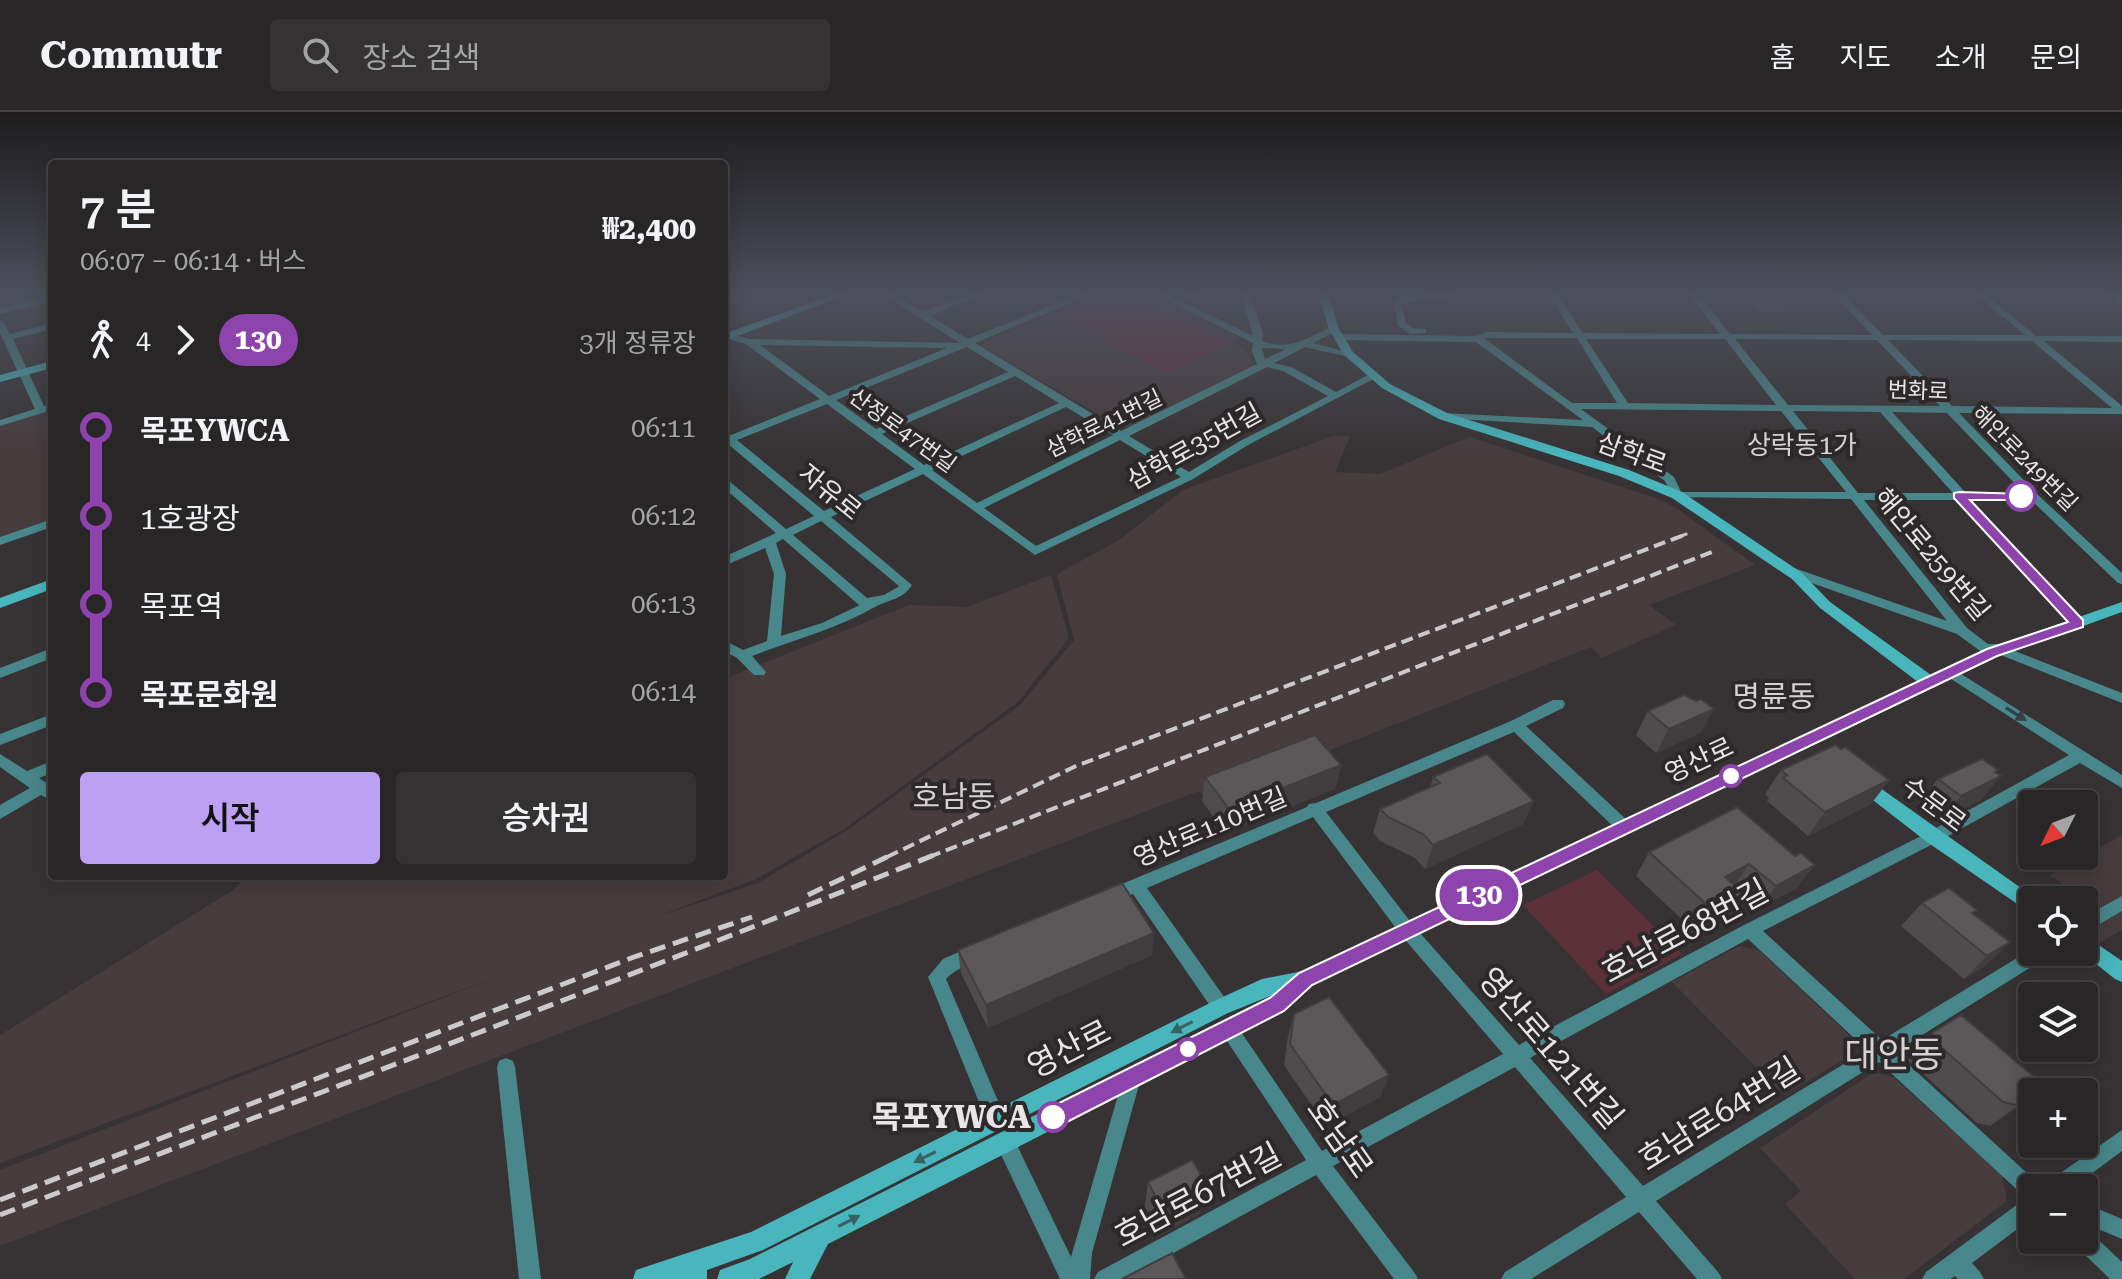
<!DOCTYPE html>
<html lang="ko">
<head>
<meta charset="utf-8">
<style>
  body { margin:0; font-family:"Roboto Serif","Noto Sans KR",serif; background:#353233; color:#f1f3f6; height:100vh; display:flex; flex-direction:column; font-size:30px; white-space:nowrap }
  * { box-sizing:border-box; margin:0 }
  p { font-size:26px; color:#a5a5a7 }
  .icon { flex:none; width:44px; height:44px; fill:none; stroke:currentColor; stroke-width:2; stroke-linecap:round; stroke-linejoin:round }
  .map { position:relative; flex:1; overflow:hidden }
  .side { position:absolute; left:48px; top:48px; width:680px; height:720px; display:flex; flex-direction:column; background:#292627; border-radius:8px; box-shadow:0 4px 20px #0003,0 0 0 2px #454344 }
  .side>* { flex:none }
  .badge { padding:0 16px; border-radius:26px; font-size:28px; line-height:52px }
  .needle { width:52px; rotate:228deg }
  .fabs { position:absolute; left:2018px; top:678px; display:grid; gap:16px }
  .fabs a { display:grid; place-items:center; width:80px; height:80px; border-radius:8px; background:#292627; box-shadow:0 4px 20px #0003,0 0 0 2px #454344; font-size:40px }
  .map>.badge { position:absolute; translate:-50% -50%; box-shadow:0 0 0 4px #fff }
  .legs { display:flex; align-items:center; gap:12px; height:88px; padding:0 32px; font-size:26px }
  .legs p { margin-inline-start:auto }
  .headline { display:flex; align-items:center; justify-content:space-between; height:136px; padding:0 32px }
  h1 { font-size:44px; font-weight:600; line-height:60px }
  .primary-button { display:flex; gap:16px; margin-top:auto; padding:16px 32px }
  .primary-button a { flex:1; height:92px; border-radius:8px; background:#bca0f2; color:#111; font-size:32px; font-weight:600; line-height:92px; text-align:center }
  .primary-button a+a { background:#353233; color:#f1f3f6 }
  ul { padding:0 32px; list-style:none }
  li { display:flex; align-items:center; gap:28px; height:88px; font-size:30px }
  li i { display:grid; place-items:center; width:12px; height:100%; margin:0 10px; background:currentColor }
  li i::after { content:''; width:20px; height:20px; margin:-10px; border:6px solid; border-radius:50%; background:#292627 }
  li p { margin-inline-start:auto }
  li:first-child i { background:linear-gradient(#0000 50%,currentColor 0) }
  li:last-child i { background:linear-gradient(currentColor 50%,#0000 0) }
  header { display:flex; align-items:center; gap:48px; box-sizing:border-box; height:112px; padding:0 40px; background:#292627; border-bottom:2px solid #454344 }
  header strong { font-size:38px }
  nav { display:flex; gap:44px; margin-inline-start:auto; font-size:28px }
  .search { width:560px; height:72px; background:#353233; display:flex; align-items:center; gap:20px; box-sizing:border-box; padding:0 28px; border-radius:8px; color:#a5a5a7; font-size:30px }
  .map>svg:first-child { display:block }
</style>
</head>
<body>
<header>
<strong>Commutr</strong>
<div class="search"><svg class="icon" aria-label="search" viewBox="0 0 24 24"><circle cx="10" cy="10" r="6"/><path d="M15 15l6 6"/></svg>장소 검색</div>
<nav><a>홈</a><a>지도</a><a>소개</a><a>문의</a></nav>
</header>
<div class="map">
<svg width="2122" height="1167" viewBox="0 0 2122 1167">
  <rect width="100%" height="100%" fill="#373334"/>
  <g fill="#473c3e">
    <path d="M1102 181H1148L1243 224 1236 227 1237 234 1243 236 1255 254 1131 315H1120L983 235 986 230Z"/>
    <path d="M52 297V407L0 425V313Z"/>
    <path d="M1336 323 1350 325 1335 360 1380 362 1469 325 1656 386 1676 396 1755 453 1649 493 1676 513 1602 546 1591 535 1206 687 1199 679 0 1134V1058L517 857 0 1051V923L233 778 247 764H724V567L909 493 967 495 1051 463 1069 526 1018 590 844 717 756 767 653 806 758 771 849 717 1020 593 1074 528 1057 462 1119 428 1183 378Z"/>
    <path d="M2122 723V818L2096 833 2084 824V788H2066L2057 781 2066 775 2050 763Z"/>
    <path d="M1739 834 1760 839 1848 922 1851 943 1784 983 1672 870Z"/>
    <path d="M1874 960 1893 965 2002 1063 2007 1089 1904 1167H1855L1785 1092 1801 1079 1760 1036Z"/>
  </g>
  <g fill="#5d3139">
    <path d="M1109 181H1131L1232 230 1167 262 1056 203Z"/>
    <path d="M1597 758 1682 842 1606 882 1523 793Z"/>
  </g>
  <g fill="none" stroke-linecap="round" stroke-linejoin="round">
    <g fill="#48878b" fill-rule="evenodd">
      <path d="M724 181H731L724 184Z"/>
      <path d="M881 181H891L923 200 973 181H985L930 204 968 227 1083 181H1095L975 231 1121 319 1257 252 1252 239 1253 231 1152 181H1163L1175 187 1189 181H1201L1183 190 1253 224 1241 181H1250L1263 222 1262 229C1292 240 1308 224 1334 214L1337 215V219L1313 231 1354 242 1349 245 1305 235 1274 251 1291 255 1336 280 1368 263 1377 265 1248 333 1193 367 1035 443 923 362 831 405 912 473C902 488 890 487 875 495 836 517 794 528 752 544L766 560 764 563H754L737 546 724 539V528L743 538 767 529 774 462 765 436 724 454V445L776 421 724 376V367L728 368 786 417 814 404 728 332 724 333V320L731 323 820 287 746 232 724 226V220L749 227 960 231ZM760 233 947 236 829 284ZM967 235 1008 260 876 317 836 288ZM1262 236 1286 237 1265 247ZM1267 255 1283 259 1328 284 1240 329 1189 360 1129 324ZM1015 264 1059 291 924 353 882 322ZM827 292 915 357 824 399 737 328ZM1066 295 1113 323 977 391 932 358ZM1120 328 1181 365 1036 434 984 396ZM821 409 899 474 898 475 884 483 867 486 793 423ZM783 427 859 493H860L822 511 781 524 786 462 776 431Z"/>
      <path d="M1438 181H1463L1458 184 1402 191 1406 211 1413 216 1426 217V221L1411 222 1398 214 1394 187Z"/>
      <path d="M1548 181H1557L1583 221 1720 222 1688 181H1698L1730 222 1872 223 1832 181H1842L1883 223H2025L1974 181H1984L2036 224H2122V230L2044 229 2122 294V302L1959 301 2038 383 2122 461V472L2118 471 2031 388H1972L2083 509 2085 512 2083 515H2073L1959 388H1864L1967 516 1988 532H1997L2122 581V591L1998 542 1992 546 1987 544 1957 522 1786 462 1784 459 1786 456H1794L1947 509 1851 387 1673 385 1665 369 1592 315 1439 306 1438 304 1443 301 1583 308 1476 230 1339 228 1334 225 1339 222 1476 224 1486 220 1573 221ZM1488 226H1577L1617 291H1572L1485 227ZM1586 227H1725L1776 293 1628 291ZM1735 227 1877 228 1940 294 1788 293ZM1888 228 2032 229 2112 296 1952 294ZM1581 297 1781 299 1846 380H1681L1674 365ZM1793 299 1880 300 1953 381H1858ZM1892 300 1947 301 2024 381H1966Z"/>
      <path d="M2104 181H2115L2122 187V194Z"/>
      <path d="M52 183V189L0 202V196Z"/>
      <path d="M0 208 3 209 10 222 52 211V217L13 227 44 294 52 292V298L0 314V308L35 297 0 221Z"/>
      <path d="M52 407V415L0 433V425Z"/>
      <path d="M52 536V546L0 566V556Z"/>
      <path d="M1950 555 2122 663V676L2080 651 1939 729 1763 819 1882 928 2032 837V840H2050L2047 845 1895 940 2039 1072 2041 1076H2032V1106L1972 1151 1980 1160 1984 1167H1958L1955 1164 1950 1167H1922L1926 1160 2026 1086 1879 950 1656 1089 1718 1160 1722 1167H1697L1639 1100 1531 1167H1501L1505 1160 1626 1085 1515 955 1333 1054 1414 1160 1418 1167H1394L1316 1063 1126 1167H1094L1098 1160 1306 1048 1223 923 1220 917 1223 911 1229 909 1235 911 1322 1039 1503 942 1401 823 1313 705 1147 776 1227 889 1230 895 1227 901 1221 903 1215 901 1133 782 1111 791 1105 789 1103 784 1105 779 1307 695 1309 692 1316 691 1511 609 1553 588H1563L1565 592 1563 596 1526 614 1629 710 1631 714 1629 718 1623 720 1617 718 1514 620 1326 700 1413 813 1519 933 1744 813 1927 721 2069 643 1945 563 1943 560 1945 557ZM1748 827 1867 938 1643 1074 1530 946Z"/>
      <path d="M52 602V613L0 633V622Z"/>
      <path d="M0 642 27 659 52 649V661L39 666 52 675V689L41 683 0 707V693L30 676 0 655Z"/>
      <path d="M2122 784V799L2084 821V805Z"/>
      <path d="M977 832 983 834 986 839C978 851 958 854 946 867L1007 1010 1004 1017 997 1019 990 1017 928 865 943 847Z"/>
      <path d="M506 946 513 949 515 955 541 1167H519L497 955 499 949Z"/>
      <path d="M1132 957 1139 960 1141 966 1092 1141 1090 1167H1060L995 1030 998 1023 1005 1021 1012 1023 1071 1145 1123 966 1125 960Z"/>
      <path d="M2122 1018V1039L2072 1076H2046L2049 1069Z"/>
      <path d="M2084 1091 2122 1107V1127L2084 1111Z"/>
      <path d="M2084 1118 2091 1121 2122 1150V1167H2110L2077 1135 2074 1128H2084Z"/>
    </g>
    <g fill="#48b6bc" fill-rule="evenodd">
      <path d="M837 181H851L724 229V222Z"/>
      <path d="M1318 181H1328L1339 217 1353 240 1390 272 1447 301 1629 358 1682 380 1802 461 1830 490 1931 563 1987 537 2122 490V500L1997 545 1311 874 1284 899 828 1132 810 1167H785L793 1150 759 1167H717L720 1158 750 1147 1275 882 1228 901 763 1138 707 1158V1167H633L636 1158 645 1155 751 1120 1214 889 1262 867 1303 859 1918 570 1820 496 1792 467 1672 386 1619 364 1439 307 1382 276 1343 242 1329 217Z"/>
      <path d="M52 249V256L0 270V263Z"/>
      <path d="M52 467V477L0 496V486Z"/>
      <path d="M1862 663 2038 788H2032V802L1927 730 1856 675 1853 670 1856 665Z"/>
      <path d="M2084 823 2122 849V870L2115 867 2081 840H2084Z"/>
    </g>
    <path stroke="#cdcacb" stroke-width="3" stroke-dasharray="9 5" stroke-linecap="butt" d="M1679 425 1691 420"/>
    <g stroke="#cdcacb" stroke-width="4" stroke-dasharray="12 6" stroke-linecap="butt">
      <path d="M887 745 1076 654 1684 423"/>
      <path d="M929 745 1717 438"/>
    </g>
    <g stroke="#cdcacb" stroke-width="5" stroke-dasharray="16 8" stroke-linecap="butt">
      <path d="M808 783 891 743"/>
      <path d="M0 1088 634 845 752 805"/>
      <path d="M0 1103C311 983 624 868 934 743"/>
    </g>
  </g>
  <g fill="#4f4c4d">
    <path d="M1742 181H1784L1788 185 1780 201 1757 199Z"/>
    <path d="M1714 597 1700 621 1656 641 1636 623 1648 599Z"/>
    <path d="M1341 653 1335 677 1225 721 1202 689 1205 665Z"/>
    <path d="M1781 658 1889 668 1871 692 1808 724 1767 689 1769 686 1765 682Z"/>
    <path d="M1996 660 1981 688 1940 707 1919 691 1938 667Z"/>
    <path d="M1433 665 1523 712 1425 757 1415 746 1380 729 1373 721 1380 697 1430 676Z"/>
    <path d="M1737 695 1797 776 1758 797 1744 785 1729 806 1695 825 1685 816 1688 813 1636 764 1649 740Z"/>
    <path d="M1922 791 1973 801 2010 830 1986 853 1964 867 1901 814Z"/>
    <path d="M958 838 1152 843 988 916 961 861Z"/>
    <path d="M1294 902 1389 963 1380 985 1326 1014 1284 953 1288 924Z"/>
    <path d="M1932 921 2032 980V984L1990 1014 1977 1011 1908 948 1909 942Z"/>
    <path d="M1148 1070 1200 1101 1157 1125 1144 1099Z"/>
  </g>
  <g fill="#403e3e">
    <path d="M1714 597 1700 621 1656 641 1669 617Z"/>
    <path d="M1341 653 1335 677 1225 721 1229 697Z"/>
    <path d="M1998 658 1987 671 2001 664 1981 688 1940 707 1961 684Z"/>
    <path d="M1889 668 1871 692 1808 724 1825 700Z"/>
    <path d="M1534 689 1523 712 1425 757 1433 733Z"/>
    <path d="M1749 752 1733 775 1725 765Z"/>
    <path d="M1815 753 1797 776 1758 797 1776 774Z"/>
    <path d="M1746 783 1729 806 1695 825 1710 802Z"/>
    <path d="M1154 821 1152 843 988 916 986 893Z"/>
    <path d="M2010 830 1986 853 1964 867 1987 844Z"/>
    <path d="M1389 963 1380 985 1326 1014 1333 993Z"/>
    <path d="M2032 983V984L2018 995 1990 1014Z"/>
    <path d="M1207 1073 1200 1101 1157 1125 1162 1097Z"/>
  </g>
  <g fill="#5c5859" stroke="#403e3e" stroke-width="2">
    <path d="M1762 181H1784L1788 185 1764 183Z"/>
    <path d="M1684 583 1696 589 1701 587 1714 597 1669 617 1648 599Z"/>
    <path d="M1315 623 1341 653 1229 697 1205 665Z"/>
    <path d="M1835 633 1841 637 1845 635 1889 668 1825 700 1783 666 1787 663 1781 658Z"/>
    <path d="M1487 642 1534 689 1433 733 1423 722 1388 705 1380 697 1440 671 1433 665Z"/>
    <path d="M1982 647 1998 658 1995 660 2001 664 1961 684 1938 667Z"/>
    <path d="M1737 695 1795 744 1801 741 1815 753 1776 774 1749 752 1725 765 1746 783 1710 802 1701 793 1705 791 1649 740Z"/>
    <path d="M1122 771 1154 821 986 893 958 838Z"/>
    <path d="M1949 776 1977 798 1972 801 2010 830 1987 844 1922 791Z"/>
    <path d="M1329 885 1389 963 1333 993 1290 932 1294 902Z"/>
    <path d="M1961 903 2045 974 2036 980H2032V983L2017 993 2003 990 1932 927V921Z"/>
    <path d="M1192 1048 1207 1073 1162 1097 1148 1070Z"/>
    <path d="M1172 1141 1186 1167H1122Z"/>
  </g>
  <defs><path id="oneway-solid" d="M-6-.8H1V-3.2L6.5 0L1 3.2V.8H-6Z" transform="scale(2)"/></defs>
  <use fill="#344042" href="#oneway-solid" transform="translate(2016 602) rotate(32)"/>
  <g fill="#386164">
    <use href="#oneway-solid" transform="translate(1182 915) rotate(153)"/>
    <use href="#oneway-solid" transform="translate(925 1045) rotate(154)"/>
    <use href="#oneway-solid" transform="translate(849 1109) rotate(-27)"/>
  </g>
  <linearGradient id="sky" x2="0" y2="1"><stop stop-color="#1e1c1d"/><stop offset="0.53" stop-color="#4d505c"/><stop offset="1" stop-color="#4d505c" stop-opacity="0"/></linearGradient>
  <rect width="2122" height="344" fill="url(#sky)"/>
  <path fill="#8e44ad" stroke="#fff" stroke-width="2" d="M1959 380 2026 382 2028 384 2021 388H1970L2083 508V515L1997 544 1312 873 1284 899 1061 1013 1053 1016 1045 1013 1042 1005 1045 998 1270 886 1299 861 1987 537 2068 510 1954 386V381Z"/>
  <g fill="#fff" stroke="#8e44ad" stroke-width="4">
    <circle cx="2021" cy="384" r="14"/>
    <circle cx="1731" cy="664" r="10"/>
    <circle cx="1188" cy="937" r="10"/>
    <circle cx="1053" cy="1005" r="14"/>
  </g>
  <g text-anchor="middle" stroke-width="8" stroke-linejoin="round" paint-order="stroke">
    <g font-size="22" fill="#e8e5e6" stroke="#2d292a">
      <text transform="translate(1918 278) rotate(2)" y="8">번화로</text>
      <text transform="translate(1104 311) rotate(-26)" y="8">삼학로41번길</text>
      <text transform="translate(903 318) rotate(36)" y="8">산정로47번길</text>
      <text transform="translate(2025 346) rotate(45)" y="8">해안로249번길</text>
    </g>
    <g font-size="26" fill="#d6d1d2" stroke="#2d292a">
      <text x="1802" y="342">상락동1가</text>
    </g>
    <g font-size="26" fill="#e8e5e6" stroke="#2d292a">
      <text transform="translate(1194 334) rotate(-29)" y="9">삼학로35번길</text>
      <text transform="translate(1632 341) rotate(20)" y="9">삼학로</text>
      <text transform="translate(830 380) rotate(39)" y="9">자유로</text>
      <text transform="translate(1932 442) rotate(50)" y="9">해안로259번길</text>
      <text transform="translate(1699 648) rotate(-25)" y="9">영산로</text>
      <text transform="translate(1934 692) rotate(37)" y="9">수문로</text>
      <text transform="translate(1210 715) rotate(-23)" y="9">영산로110번길</text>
    </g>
    <g font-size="30" fill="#d6d1d2" stroke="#2d292a">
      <text x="1774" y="595">명륜동</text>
      <text x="954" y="695">호남동</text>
    </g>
    <g font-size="32" fill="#e8e5e6" stroke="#2d292a">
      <text transform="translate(1685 819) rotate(-28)" y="11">호남로68번길</text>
      <text transform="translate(1551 936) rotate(49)" y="11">영산로121번길</text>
      <text transform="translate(1069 937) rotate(-27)" y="11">영산로</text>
      <text transform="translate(1719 1002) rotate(-32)" y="11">호남로64번길</text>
      <text transform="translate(1340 1026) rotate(55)" y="11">호남로</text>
      <text transform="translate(1198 1083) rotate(-28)" y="11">호남로67번길</text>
    </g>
    <g font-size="32" font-weight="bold" fill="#e8e5e6" stroke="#2d292a" text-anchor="end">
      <text x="1031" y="1016">목포YWCA</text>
    </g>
    <g font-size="36" fill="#d6d1d2" stroke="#2d292a">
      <text x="1894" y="955">대안동</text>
    </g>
  </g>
</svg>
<div class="fabs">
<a><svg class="needle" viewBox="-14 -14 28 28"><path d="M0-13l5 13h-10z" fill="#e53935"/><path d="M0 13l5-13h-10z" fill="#a5a5a7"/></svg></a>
<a><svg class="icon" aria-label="locate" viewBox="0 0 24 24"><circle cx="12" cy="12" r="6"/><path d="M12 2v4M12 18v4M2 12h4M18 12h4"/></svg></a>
<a><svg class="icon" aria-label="layers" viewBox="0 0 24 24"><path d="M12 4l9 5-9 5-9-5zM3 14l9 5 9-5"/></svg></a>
<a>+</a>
<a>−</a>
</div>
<b class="badge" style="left:1479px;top:783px;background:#8e44ad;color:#fff">130</b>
<section class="side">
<div class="headline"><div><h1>7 분</h1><p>06:07 – 06:14 · 버스</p></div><b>₩2,400</b></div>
<div class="legs"><svg class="icon" aria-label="walk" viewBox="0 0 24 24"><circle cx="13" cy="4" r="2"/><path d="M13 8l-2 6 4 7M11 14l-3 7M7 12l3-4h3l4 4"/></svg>4<svg class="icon" aria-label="forward" viewBox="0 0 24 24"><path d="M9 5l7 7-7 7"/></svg><b class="badge" style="background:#8e44ad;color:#fff">130</b><p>3개 정류장</p></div>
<ul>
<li><i style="color:#8e44ad"></i><b>목포YWCA</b><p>06:11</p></li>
<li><i style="color:#8e44ad"></i><span>1호광장</span><p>06:12</p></li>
<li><i style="color:#8e44ad"></i><span>목포역</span><p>06:13</p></li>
<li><i style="color:#8e44ad"></i><b>목포문화원</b><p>06:14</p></li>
</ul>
<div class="primary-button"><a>시작</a><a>승차권</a></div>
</section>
</div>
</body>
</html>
